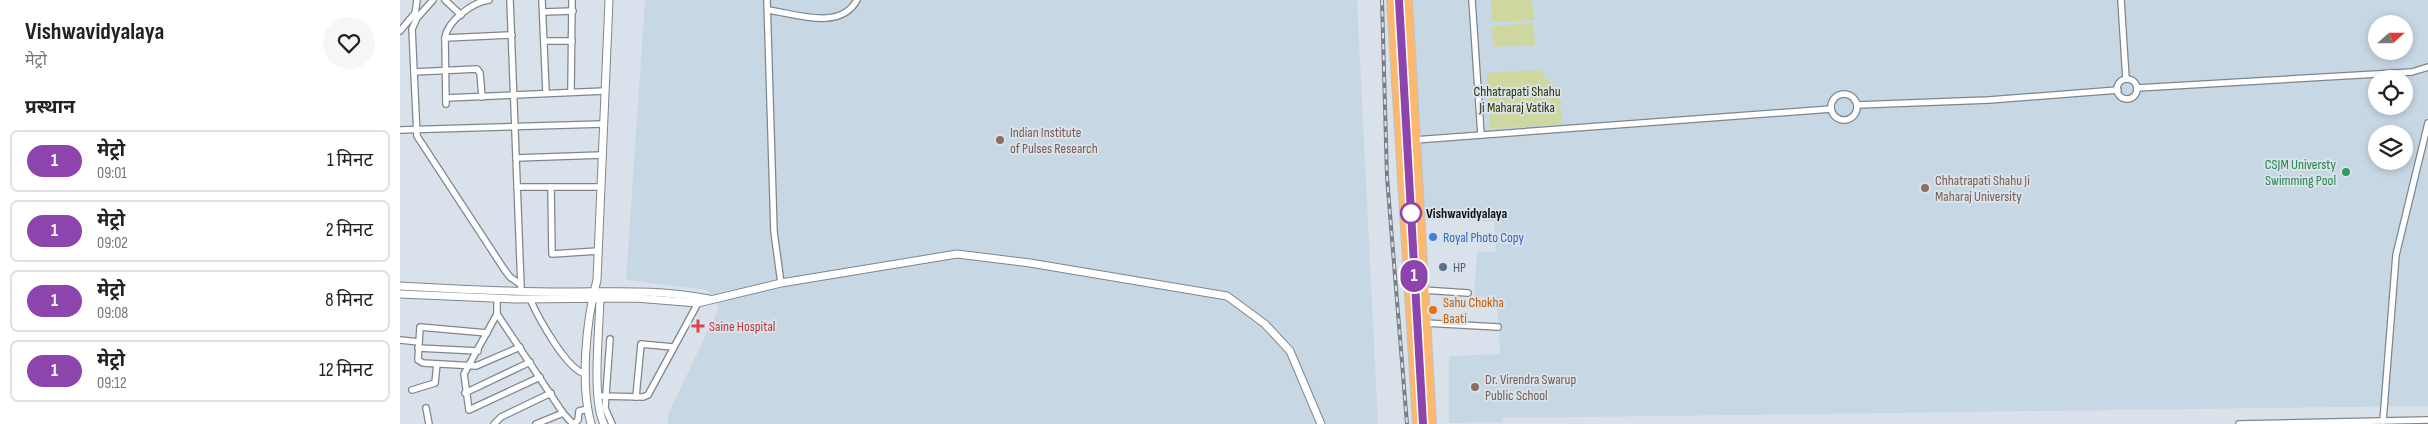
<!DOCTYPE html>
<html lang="hi">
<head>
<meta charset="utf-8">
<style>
  body { margin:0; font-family:"Sofia Sans Condensed","Noto Sans Devanagari",sans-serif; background:#f6f6f6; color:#222; height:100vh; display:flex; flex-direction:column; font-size:19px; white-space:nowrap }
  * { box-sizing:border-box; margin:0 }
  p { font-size:16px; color:#767676 }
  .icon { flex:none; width:28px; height:28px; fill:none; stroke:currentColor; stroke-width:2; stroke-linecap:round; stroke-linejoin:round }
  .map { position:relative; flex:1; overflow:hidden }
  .side { display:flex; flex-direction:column; background:#fff; width:400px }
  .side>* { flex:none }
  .badge { padding:0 10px; border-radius:16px; font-size:18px; line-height:32px }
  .needle { width:32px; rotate:69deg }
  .fabs { position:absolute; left:1968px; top:15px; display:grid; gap:10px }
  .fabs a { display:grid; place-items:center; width:45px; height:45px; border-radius:50%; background:#fff; box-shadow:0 2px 8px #0003; font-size:25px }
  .map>.badge { position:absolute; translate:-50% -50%; box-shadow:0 0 0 2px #fff }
  h2 { padding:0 25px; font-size:19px; line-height:45px }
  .round { display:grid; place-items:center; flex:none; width:52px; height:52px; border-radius:26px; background:#f6f6f6 }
  .head { display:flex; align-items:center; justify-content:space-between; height:85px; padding:0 25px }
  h1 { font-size:24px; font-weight:700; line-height:38px }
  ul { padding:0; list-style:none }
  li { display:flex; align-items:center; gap:15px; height:62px; margin:0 10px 8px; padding:0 15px; border:2px solid #e0e0e0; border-radius:8px }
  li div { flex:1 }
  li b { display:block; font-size:19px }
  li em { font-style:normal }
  li .badge { min-width:55px; font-weight:700; text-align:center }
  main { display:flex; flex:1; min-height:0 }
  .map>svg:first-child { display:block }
</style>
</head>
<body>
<main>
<section class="side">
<div class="head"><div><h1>Vishwavidyalaya</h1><p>मेट्रो</p></div><a class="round"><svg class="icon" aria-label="heart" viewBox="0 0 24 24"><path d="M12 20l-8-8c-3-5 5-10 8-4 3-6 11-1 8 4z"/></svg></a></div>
<h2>प्रस्थान</h2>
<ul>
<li><span class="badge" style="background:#8e44ad;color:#fff">1</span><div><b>मेट्रो</b><p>09:01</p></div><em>1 मिनट</em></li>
<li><span class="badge" style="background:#8e44ad;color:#fff">1</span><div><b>मेट्रो</b><p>09:02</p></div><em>2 मिनट</em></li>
<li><span class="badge" style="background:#8e44ad;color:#fff">1</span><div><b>मेट्रो</b><p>09:08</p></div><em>8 मिनट</em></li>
<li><span class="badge" style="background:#8e44ad;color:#fff">1</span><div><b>मेट्रो</b><p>09:12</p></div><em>12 मिनट</em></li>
</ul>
</section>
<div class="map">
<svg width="2028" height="424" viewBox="0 0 2028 424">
  <rect width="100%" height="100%" fill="#d9e2ea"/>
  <g fill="#c8d7e4" fill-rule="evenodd">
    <path d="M245 0H957L978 424H267L269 412 319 308 307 290 226 280Z"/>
    <path d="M1013 0H2028V406L1103 418V422L1049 423V356L1100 354 1097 299 1074 296 1077 252H1096L1094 222 1022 215ZM1976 24H2004V51H1976ZM1976 79H2004V106H1976ZM1976 134H2004V161H1976Z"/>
  </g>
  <g fill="#ced89e">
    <path d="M1091 0H1132L1134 20 1092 22Z"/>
    <path d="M1133 23 1135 45 1093 47 1092 26Z"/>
    <path d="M1141 70 1145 78 1159 89 1162 124 1090 129 1087 73Z"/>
  </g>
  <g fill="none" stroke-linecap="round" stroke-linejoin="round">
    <defs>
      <g id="minor">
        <path d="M33 0 17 18 12 29 17 136 104 269 110 277 120 284"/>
        <path d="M45 0 61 15"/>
        <path d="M110 0 121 287"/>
        <path d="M142 0 146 92"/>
        <path d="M367 0 374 232 381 283"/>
        <path d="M1072 0 1081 135"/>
        <path d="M1721 0 1726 79"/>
        <path d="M368 10C397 14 440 31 457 0"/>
        <path d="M143 12 173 11"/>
        <path d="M15 15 17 0"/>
        <path d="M0 31 15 13"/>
        <path d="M45 38C47 21 73 2 89 0"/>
        <path d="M144 41H172"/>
        <path d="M14 72 77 69 80 73 82 97"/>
        <circle cx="1727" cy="89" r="10"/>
        <path d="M1737 88 2012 72 2028 67"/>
        <path d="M171 91 172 0"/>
        <circle cx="1444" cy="107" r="13"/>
        <path d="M46 98 205 91"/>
        <path d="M46 104 45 38 112 35"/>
        <path d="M1457 105 1589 100 1718 90"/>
        <path d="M0 130 203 124"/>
        <path d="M1001 141 1431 109"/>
        <path d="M116 158 202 155"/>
        <path d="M117 187H200"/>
        <path d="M151 187 152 254 198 251"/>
        <path d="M1023 290 1068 293"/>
        <path d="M97 298V314L64 374 69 410 140 377"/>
        <path d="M130 299C138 317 167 371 186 374"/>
        <path d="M97 314 163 413"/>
        <path d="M1025 323 1098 327"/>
        <path d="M87 333 20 327 18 360 23 363 76 366 120 347"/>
        <path d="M210 339 205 408 212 424"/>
        <path d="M0 340 19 342"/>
        <path d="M18 348 78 351"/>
        <path d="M12 390 35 383 37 364"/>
        <path d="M65 393 130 362"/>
        <path d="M199 396 243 397 248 395 298 303"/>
        <path d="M236 397 241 344 273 347"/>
        <path d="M26 408 29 424"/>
        <path d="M1983 421 1996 255 2028 123"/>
        <path d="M94 424 101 417 151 393"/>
        <path d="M136 424 163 413 173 424"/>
        <path d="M174 424 178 420 179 411 188 409"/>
        <path d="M1839 424 2028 420"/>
      </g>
      <g id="tertiary">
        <path d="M0 286C55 289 109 292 164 292 213 292 261 289 309 299"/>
        <path d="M0 294 116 299 235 298 298 303 381 283 557 254 630 263 827 296 865 324 890 351 921 424"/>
        <path d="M200 295C200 325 191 399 204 424"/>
        <path d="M191 424C180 384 186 321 197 280L209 0"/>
      </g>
      <g id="trunk">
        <path d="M992 0 1018 424"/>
        <path d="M1007 0 1031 424"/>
      </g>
    </defs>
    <use href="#minor" stroke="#7e868d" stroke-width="8"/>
    <use href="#tertiary" stroke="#7e868d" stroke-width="9"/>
    <use href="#trunk" stroke="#c1c2c2" stroke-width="12"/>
    <use href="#minor" stroke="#fff" stroke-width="5.5"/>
    <use href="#tertiary" stroke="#fff" stroke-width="7"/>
    <use href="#trunk" stroke="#fcb86f" stroke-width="10"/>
    <defs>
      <g id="rail">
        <path d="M982 0 987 177 1007 424"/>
        <path d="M1002 0 1026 424"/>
      </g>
    </defs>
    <use href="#rail" stroke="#797f85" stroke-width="4"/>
    <use href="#rail" stroke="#d9e2ea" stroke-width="2" stroke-dasharray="5.5" stroke-linecap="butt"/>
  </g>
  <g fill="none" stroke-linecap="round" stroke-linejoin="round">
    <defs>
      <path id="line" d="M999 0 1023 424"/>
    </defs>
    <use href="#line" stroke="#fff" stroke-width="11"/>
    <use href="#line" stroke="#8e44ad" stroke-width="8"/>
  </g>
  <g fill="#8d6e63" stroke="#d9e2ea" stroke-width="2">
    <circle cx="600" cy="140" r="5"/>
    <circle cx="1525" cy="188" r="5"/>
    <circle cx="1075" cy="387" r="5"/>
  </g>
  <circle fill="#2e9e5b" stroke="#d9e2ea" stroke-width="2" cx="1946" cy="172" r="5"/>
  <circle fill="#fff" stroke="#8e44ad" stroke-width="2.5" cx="1011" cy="213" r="10"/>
  <circle fill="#3f7fe0" stroke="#d9e2ea" stroke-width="2" cx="1033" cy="237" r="5"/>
  <circle fill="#5c6f8a" stroke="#d9e2ea" stroke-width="2" cx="1043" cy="267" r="5"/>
  <circle fill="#e8710a" stroke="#d9e2ea" stroke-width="2" cx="1033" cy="310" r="5"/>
  <path fill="#e0444e" stroke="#d9e2ea" stroke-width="2" d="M295.5 318.5h5v5h5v5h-5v5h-5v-5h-5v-5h5z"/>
  <g text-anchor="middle" stroke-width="4" stroke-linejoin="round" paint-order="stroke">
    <g font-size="14" fill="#2e3401" stroke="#d9e2ea">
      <text x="1117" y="96">Chhatrapati Shahu<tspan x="1117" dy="16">Ji Maharaj Vatika</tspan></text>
    </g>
    <g font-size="14" fill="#785e54" stroke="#d9e2ea" text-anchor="start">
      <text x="610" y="137">Indian Institute<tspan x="610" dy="16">of Pulses Research</tspan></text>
      <text x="1535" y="185">Chhatrapati Shahu Ji<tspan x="1535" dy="16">Maharaj University</tspan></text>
      <text x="1085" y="384">Dr. Virendra Swarup<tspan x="1085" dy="16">Public School</tspan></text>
    </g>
    <g font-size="14" fill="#27864d" stroke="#d9e2ea" text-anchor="end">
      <text x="1936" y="169">CSJM Universty<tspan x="1936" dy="16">Swimming Pool</tspan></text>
    </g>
    <g font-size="14" font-weight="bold" fill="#101315" stroke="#d9e2ea" text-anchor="start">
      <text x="1026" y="218">Vishwavidyalaya</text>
    </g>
    <g font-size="14" fill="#366cbe" stroke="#d9e2ea" text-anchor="start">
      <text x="1043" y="242">Royal Photo Copy</text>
    </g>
    <g font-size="14" fill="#4e5e75" stroke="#d9e2ea" text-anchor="start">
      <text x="1053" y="272">HP</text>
    </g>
    <g font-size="14" fill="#c56008" stroke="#d9e2ea" text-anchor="start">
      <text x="1043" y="307">Sahu Chokha<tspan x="1043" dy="16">Baati</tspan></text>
    </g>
    <g font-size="14" fill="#be3a42" stroke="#d9e2ea" text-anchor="start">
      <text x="309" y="331">Saine Hospital</text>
    </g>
  </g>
</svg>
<div class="fabs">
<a><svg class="needle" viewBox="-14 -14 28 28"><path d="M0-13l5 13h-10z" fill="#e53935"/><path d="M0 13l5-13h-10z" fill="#767676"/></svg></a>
<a><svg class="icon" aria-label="locate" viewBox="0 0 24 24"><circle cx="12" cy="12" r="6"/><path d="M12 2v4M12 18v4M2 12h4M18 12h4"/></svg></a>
<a><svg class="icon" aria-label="layers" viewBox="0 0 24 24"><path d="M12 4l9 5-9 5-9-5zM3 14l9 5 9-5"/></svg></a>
</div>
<b class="badge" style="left:1014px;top:276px;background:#8e44ad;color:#fff">1</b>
</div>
</main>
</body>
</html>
